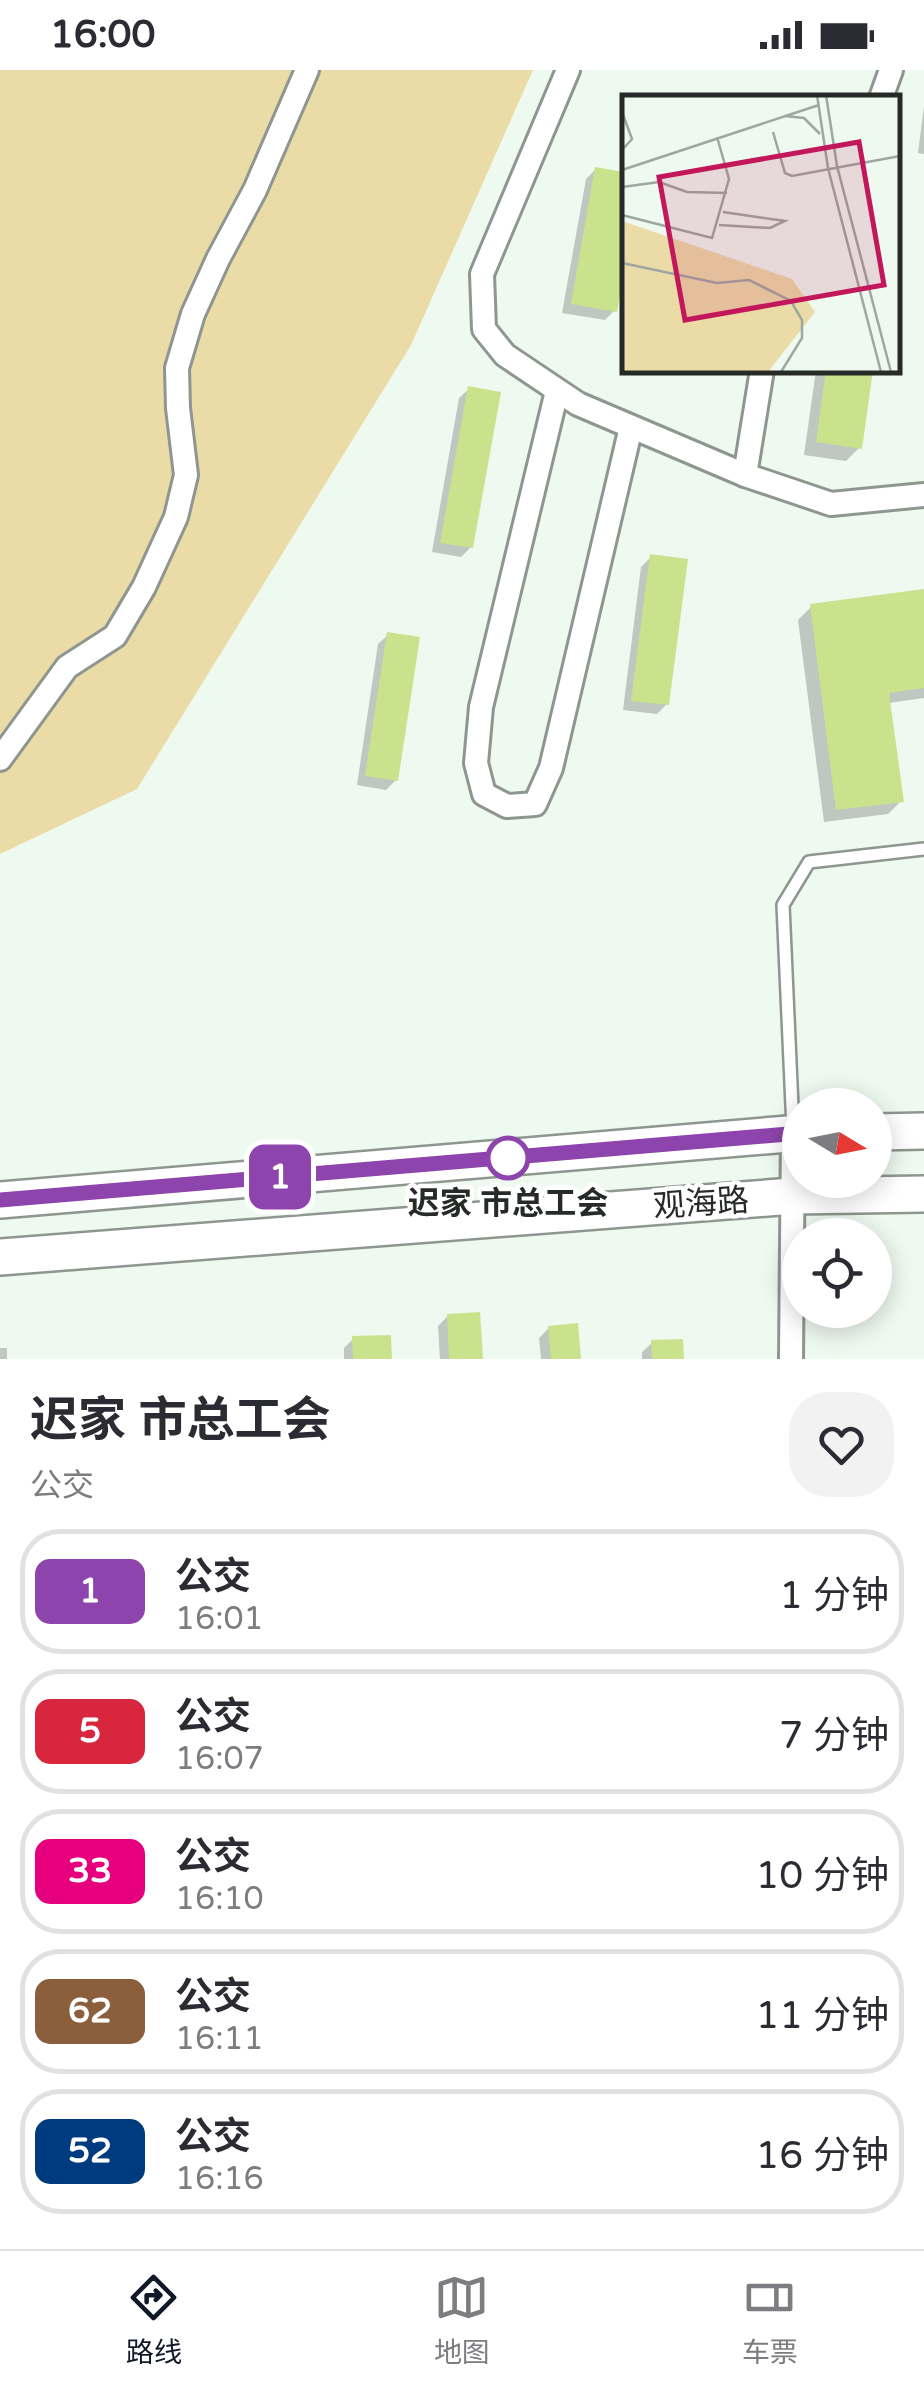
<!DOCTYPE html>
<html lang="zh">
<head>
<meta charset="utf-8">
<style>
  body { margin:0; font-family:"Varela Round","Noto Sans SC",sans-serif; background:#f2f2f3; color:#2b2b33; height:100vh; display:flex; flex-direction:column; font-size:38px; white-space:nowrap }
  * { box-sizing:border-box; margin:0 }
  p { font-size:32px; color:#7c7c81 }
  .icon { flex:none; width:55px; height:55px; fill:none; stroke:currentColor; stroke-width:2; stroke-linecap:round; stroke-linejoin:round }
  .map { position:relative; height:1289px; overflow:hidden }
  .panel { display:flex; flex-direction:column; background:#fff; flex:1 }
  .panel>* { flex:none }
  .badge { padding:0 20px; border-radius:15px; font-size:35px; line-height:65px }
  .needle { width:65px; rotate:100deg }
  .fabs { position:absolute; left:782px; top:1018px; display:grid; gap:20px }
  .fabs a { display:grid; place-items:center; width:110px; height:110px; border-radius:50%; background:#fff; box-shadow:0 5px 25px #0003; font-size:50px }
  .map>.badge { position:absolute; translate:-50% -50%; box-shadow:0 0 0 5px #fff }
  .round { display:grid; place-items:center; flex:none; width:105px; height:105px; border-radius:40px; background:#f2f2f3 }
  .headline { display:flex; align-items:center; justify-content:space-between; height:170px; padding:0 30px }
  h1 { font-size:48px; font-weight:700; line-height:75px }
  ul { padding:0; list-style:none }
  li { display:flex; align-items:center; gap:30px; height:125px; margin:0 20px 15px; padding:0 10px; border:5px solid #e1e1e2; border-radius:40px }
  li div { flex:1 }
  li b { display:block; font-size:38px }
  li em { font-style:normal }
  li .badge { min-width:110px; font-weight:700; text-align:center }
  .status { display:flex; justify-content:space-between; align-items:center; height:70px; padding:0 50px; background:#fff; direction:ltr }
  .status svg { height:28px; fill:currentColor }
  .dock { display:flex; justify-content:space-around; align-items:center; height:140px; border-top:2px solid #e1e1e2; background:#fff; font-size:28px; color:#7c7c81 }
  .dock a { display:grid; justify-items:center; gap:5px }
  .dock .active { color:#111827 }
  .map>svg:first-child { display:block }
</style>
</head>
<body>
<div class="status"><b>16:00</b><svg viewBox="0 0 49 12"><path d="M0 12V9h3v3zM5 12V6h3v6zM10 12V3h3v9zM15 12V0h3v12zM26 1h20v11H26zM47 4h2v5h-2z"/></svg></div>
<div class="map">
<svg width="924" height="1289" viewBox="0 0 924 1289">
  <rect width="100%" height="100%" fill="#eef9f0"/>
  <path fill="#ebdba7" d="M0 0H533L411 275 137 719 0 784Z"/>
  <g fill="#0003">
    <path d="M924 36V84L918 83Z"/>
    <path d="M596 99 624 104V185L614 241 605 250 562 243 586 109Z"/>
    <path d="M816 300H870L859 378 846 391 804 385Z"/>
    <path d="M469 319 471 477 461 487 432 482 459 328Z"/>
    <path d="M651 487 667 634 657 644 623 640 641 497Z"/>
    <path d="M924 522V628L888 633 901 731 888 744 824 752 798 550 811 537Z"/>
    <path d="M388 565 396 710 386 720 357 715 378 574Z"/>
    <path d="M448 1246 480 1289H440L438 1256Z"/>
    <path d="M549 1258 578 1289H541L539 1268Z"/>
    <path d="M353 1269 389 1289H344V1278Z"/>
    <path d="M652 1273 681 1289H642V1282Z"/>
    <rect x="0" y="1278" width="7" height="11"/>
  </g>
  <g fill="#c9e38c">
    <path d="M595 97 624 102V200L617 242 571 234Z"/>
    <path d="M826 300H873L862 379 816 372Z"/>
    <path d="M468 316 501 322 473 478 440 473Z"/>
    <path d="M650 484 688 489 669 635 631 631Z"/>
    <path d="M924 519V618L889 623 904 732 836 740 810 534Z"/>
    <path d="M387 562 420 567 398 711 365 706Z"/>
    <path d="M480 1242 483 1289H449L447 1244Z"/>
    <path d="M578 1253 581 1289H551L548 1256Z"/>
    <path d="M391 1265 392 1289H353L352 1266Z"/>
    <path d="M683 1269 684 1289H652L651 1270Z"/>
  </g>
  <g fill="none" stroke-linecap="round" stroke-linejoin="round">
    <defs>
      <path id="lane" d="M793 1059 783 835 809 792 924 779"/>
      <g id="street">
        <path d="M568 0 482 204 484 259 505 285 578 334 745 405 831 434 924 425"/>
        <path d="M881 28 891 0"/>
        <path d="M557 321 481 637 476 693 484 724 507 736 535 734 551 698 631 357"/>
        <path d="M745 405 762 300"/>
        <path d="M0 689 67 597 115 566 144 517 176 447 186 405 178 338 177 298 193 244 218 189 255 120 307 0"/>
        <path d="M791 1289 793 1063"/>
      </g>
      <g id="primary">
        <path d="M875 1062 924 1061"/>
        <path d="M0 1130 800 1063"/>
        <path d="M0 1187 793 1126 924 1124"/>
      </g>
    </defs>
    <use href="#lane" stroke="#8d978f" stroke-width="16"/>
    <use href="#street" stroke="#8d978f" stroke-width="28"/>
    <use href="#primary" stroke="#8d978f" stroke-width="40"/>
    <use href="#lane" stroke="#fff" stroke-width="11"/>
    <use href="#street" stroke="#fff" stroke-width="22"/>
    <use href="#primary" stroke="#fff" stroke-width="35"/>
  </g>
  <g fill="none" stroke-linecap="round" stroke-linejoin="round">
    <defs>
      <path id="line" d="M0 1130 800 1063"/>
    </defs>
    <use href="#line" stroke="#fff" stroke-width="22"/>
    <use href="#line" stroke="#8e44ad" stroke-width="15"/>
  </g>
  <circle fill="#fff" stroke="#8e44ad" stroke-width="5" cx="508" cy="1088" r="20"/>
  <g text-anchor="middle" stroke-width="9" stroke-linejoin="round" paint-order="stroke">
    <g font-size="32" font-weight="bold" fill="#272b27" stroke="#fff">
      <text x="508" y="1144">迟家 市总工会</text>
    </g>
    <g font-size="32" fill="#272b27" stroke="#fff">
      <text transform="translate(701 1133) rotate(-4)" y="11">观海路</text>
    </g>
  </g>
  <g transform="translate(622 25)">
    <rect width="278" height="278" fill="#eef9f0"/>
    <path d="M0 126 170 184 193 217 146 277H0Z" fill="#ebdba7"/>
    <path fill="none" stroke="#9ea7a0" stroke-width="2.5" d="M195 0 206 73 259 277M204 0 215 71 269 277M0 17 10 44 0 55M163 21 182 23 198 39M151 37 163 78 170 81 278 61M0 75 197 10M0 92 37 87 65 97 105 98M0 120 90 143 107 84 95 42M97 130 148 133 163 126 101 117M0 168 95 188 127 185 169 206 180 225V243L159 277"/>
    <path fill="#c2185b" fill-opacity="0.15" stroke="#c2185b" stroke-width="5" d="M237 47 262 190 63 225 37 82Z"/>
    <rect width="278" height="278" fill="none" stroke="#272b27" stroke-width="5"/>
  </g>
</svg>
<div class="fabs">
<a><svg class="needle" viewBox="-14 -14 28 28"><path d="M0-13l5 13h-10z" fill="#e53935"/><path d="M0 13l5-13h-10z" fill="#7c7c81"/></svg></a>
<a><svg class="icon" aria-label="locate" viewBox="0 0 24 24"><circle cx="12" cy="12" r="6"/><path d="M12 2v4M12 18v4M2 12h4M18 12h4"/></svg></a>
</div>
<b class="badge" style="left:280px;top:1107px;background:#8e44ad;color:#fff">1</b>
</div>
<section class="panel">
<div class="headline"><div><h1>迟家 市总工会</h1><p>公交</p></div><a class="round"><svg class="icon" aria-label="heart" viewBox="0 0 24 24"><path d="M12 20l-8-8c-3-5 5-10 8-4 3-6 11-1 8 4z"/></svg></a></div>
<ul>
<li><span class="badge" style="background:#8e44ad;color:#fff">1</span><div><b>公交</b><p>16:01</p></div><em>1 分钟</em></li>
<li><span class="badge" style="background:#d7263d;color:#fff">5</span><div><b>公交</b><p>16:07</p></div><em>7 分钟</em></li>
<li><span class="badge" style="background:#e6007e;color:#fff">33</span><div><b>公交</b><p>16:10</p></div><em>10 分钟</em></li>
<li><span class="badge" style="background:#8b5e3c;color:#fff">62</span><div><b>公交</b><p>16:11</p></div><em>11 分钟</em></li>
<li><span class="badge" style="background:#003b80;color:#fff">52</span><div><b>公交</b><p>16:16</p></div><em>16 分钟</em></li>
</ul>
</section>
<nav class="dock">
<a class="active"><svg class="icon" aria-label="directions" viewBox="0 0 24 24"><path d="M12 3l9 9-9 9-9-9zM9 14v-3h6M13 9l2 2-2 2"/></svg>路线</a>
<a><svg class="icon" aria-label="map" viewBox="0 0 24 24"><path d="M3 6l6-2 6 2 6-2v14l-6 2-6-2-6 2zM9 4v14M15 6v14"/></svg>地图</a>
<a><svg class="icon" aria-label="tickets" viewBox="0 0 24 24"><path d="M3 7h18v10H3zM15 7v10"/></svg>车票</a>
</nav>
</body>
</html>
